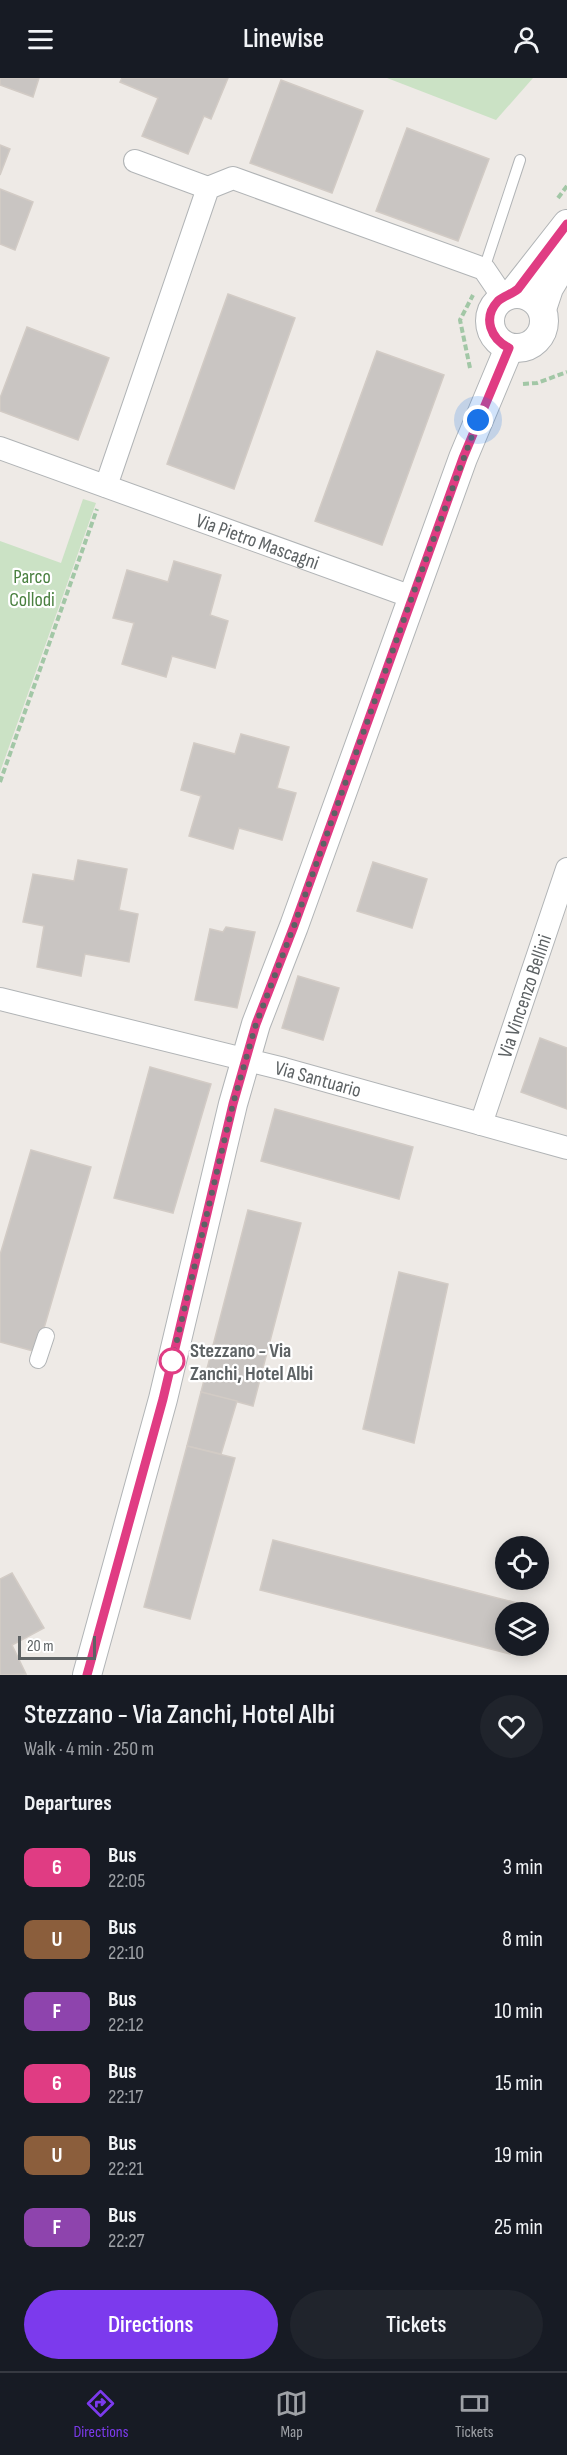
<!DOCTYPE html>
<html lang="en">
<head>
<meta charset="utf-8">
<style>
  body { margin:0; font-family:"Sofia Sans Condensed",sans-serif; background:#20242c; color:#f1f3f6; height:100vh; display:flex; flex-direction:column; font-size:22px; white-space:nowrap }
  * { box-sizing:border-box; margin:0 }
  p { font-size:20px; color:#9ea1a6 }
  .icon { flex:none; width:33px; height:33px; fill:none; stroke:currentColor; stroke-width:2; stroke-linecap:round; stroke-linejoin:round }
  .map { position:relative; height:1597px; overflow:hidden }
  .sheet { display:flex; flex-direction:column; background:#171b24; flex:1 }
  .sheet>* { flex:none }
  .badge { padding:0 12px; border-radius:9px; font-size:21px; line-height:39px }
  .tools { position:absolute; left:495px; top:1458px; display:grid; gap:12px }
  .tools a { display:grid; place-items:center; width:54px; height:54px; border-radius:50%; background:#171b24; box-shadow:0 3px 15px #0003; font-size:30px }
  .scale { position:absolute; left:18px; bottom:15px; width:78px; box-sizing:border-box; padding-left:6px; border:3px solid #5d6264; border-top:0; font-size:16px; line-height:21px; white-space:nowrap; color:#5d6264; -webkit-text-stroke:4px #fff; paint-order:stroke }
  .you { position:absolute; width:30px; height:30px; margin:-15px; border:4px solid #fff; border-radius:50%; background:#1a73e8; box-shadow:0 0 0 9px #1a73e833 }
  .map>.badge { position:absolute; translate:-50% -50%; box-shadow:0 0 0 3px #fff }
  h2 { padding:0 24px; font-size:22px; line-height:54px }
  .round { display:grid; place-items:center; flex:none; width:63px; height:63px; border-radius:32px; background:#20242c }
  .overview { display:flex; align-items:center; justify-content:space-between; height:102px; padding:0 24px }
  h1 { font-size:28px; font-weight:600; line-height:45px }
  .action { display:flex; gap:12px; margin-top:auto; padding:12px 24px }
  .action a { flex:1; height:69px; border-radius:36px; background:#7c3aed; color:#fff; font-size:24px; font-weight:600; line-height:69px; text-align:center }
  .action a+a { background:#20242c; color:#f1f3f6 }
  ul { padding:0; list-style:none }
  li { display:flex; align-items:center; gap:18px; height:72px; padding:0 24px }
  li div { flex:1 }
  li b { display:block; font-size:22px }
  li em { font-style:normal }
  li .badge { min-width:66px; font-weight:700; text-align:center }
  header { display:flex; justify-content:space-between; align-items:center; height:78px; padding:0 24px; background:#171b24; font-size:27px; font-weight:600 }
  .tab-bar { display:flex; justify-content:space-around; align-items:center; height:84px; border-top:2px solid #363941; background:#171b24; font-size:16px; color:#9ea1a6 }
  .tab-bar a { display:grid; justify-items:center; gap:3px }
  .tab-bar .on { color:#7c3aed }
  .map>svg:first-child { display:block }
</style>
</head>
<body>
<header><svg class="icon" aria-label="menu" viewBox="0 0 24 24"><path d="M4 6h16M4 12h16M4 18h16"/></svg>Linewise<svg class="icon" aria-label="person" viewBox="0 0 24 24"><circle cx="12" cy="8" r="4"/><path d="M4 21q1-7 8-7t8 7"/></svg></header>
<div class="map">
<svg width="567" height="1597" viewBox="0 0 567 1597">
  <rect width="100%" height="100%" fill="#eeeae6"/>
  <g fill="#cbe2c5">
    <path d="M387 0H533L496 42Z"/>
    <path d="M83 421 96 425 0 694V463L61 485Z"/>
  </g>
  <g fill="#c9c5c2" stroke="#d2cbc5" stroke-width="1.5">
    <path d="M0 0H39L33 19 0 7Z"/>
    <path d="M122 0H228L211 41 204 38 188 76 142 58 158 20 120 4Z"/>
    <path d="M281 2 363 33 332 115 250 85Z"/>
    <path d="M407 50 489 81 458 163 376 133Z"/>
    <path d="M0 67 10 71 0 97Z"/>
    <path d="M0 111 33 124 15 172 0 166Z"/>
    <path d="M228 216 295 240 234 411 167 386Z"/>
    <path d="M27 249 109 280 78 362 0 333V320Z"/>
    <path d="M377 273 444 297 382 467 315 443Z"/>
    <path d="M174 483 221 497 210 537 228 543 215 590 172 578 166 599 122 586 134 545 113 540 127 492 168 504Z"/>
    <path d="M241 656 289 669 277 710 296 715 282 762 239 750 233 771 189 758 201 718 181 712 194 665 235 676Z"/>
    <path d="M78 782 127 791 119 832 138 836 129 884 85 876 81 898 37 889 44 848 23 844 33 796 74 803Z"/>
    <path d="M373 784 427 801 412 850 357 833Z"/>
    <path d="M226 849 255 854 237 930 195 922 210 851 223 854Z"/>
    <path d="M298 898 339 910 323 962 282 950Z"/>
    <path d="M540 960 567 970V1031L521 1014Z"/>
    <path d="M150 989 211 1006 173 1135 114 1120Z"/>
    <path d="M275 1031 413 1069 399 1121 261 1083Z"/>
    <path d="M31 1072 91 1089 37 1274 0 1264V1177Z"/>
    <path d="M248 1132 301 1145 253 1328 201 1314Z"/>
    <path d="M399 1194 448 1206 414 1365 363 1351Z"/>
    <path d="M201 1314 237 1323 221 1376 187 1368Z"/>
    <path d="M187 1368 235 1380 190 1541 144 1529Z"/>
    <path d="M273 1462 521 1526 519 1534H506V1568H511L510 1576 260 1512Z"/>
    <path d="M12 1495 44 1550 12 1567 26 1596 0 1597V1501Z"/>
  </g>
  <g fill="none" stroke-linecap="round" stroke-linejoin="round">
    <defs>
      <path id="service" d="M484 191 520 82"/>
      <path id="pedestrian" d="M38 1282 46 1258"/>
      <g id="minor">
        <path d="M135 83 208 110"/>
        <path id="s1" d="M0 370 412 519"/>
        <path d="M106 408 208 110 233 100 484 191 503 219"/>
        <path id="s2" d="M0 921 284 991 567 1070"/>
        <path id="s3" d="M481 1046 567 791"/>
      </g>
      <g id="tertiary">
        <circle cx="517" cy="243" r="27"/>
        <path d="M512 216 567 146"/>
        <path d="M542 231 549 210 567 180"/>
        <path d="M87 1597 163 1321 233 1026 256 946 294 848 463 380 509 270"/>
      </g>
    </defs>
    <use href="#service" stroke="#b1b4b6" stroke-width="12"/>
    <use href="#pedestrian" stroke="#b1b4b6" stroke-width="18"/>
    <use href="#minor" stroke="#b1b4b6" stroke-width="24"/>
    <use href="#tertiary" stroke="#b1b4b6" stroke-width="30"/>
    <g stroke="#a2c7a6" stroke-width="4" stroke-dasharray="6 3" stroke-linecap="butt">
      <path d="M558 120 567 108"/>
      <path d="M470 290 460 242 473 217"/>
      <path d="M523 306 537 305 567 294"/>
      <path d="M0 704 97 431"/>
    </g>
    <use href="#service" stroke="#fff" stroke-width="10"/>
    <use href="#pedestrian" stroke="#fff" stroke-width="16"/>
    <use href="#minor" stroke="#fff" stroke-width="22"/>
    <use href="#tertiary" stroke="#fff" stroke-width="28"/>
  </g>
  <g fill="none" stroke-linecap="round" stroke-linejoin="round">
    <defs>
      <path id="line" d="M87 1597 163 1321 233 1026 256 946 294 848 463 380 509 270C491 261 482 240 498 223 504 218 512 216 518 211L567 146"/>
    </defs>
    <use href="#line" stroke="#fff" stroke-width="14"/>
    <use href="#line" stroke="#e03c83" stroke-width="9"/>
    <path stroke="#5d6264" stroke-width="6" stroke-dasharray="0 10.8" d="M172 1283 233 1026 256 946 294 848 412 519 478 342"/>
  </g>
  <circle fill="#fff" stroke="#e03c83" stroke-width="3" cx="172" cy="1283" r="12"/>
  <g text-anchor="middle" stroke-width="4.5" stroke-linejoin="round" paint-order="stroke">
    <g font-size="20" fill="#5d6264" stroke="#fff">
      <text dy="7" stroke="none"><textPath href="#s1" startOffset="274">Via Pietro Mascagni</textPath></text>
      <text dy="7" stroke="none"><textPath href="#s3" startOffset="135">Via Vincenzo Bellini</textPath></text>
      <text dy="7" stroke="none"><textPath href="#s2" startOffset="328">Via Santuario</textPath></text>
    </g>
    <g font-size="20" fill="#4a8040" stroke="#fff">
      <text x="32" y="505">Parco<tspan x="32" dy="23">Collodi</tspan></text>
    </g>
    <g font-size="20" font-weight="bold" fill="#5d6264" stroke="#fff" text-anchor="start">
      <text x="190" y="1279">Stezzano - Via<tspan x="190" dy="23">Zanchi, Hotel Albi</tspan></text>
    </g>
  </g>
</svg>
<div class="tools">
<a><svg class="icon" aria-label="locate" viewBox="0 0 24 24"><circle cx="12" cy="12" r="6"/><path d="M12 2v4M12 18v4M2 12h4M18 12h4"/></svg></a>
<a><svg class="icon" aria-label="layers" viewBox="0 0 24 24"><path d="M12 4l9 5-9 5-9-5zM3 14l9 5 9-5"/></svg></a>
</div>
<div class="scale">20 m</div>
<div class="you" style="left:478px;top:342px"></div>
</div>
<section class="sheet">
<div class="overview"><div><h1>Stezzano - Via Zanchi, Hotel Albi</h1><p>Walk · 4 min · 250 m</p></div><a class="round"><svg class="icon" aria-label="heart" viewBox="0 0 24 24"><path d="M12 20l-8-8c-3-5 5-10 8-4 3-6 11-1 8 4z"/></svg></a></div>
<h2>Departures</h2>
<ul>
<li><span class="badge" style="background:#e03c83;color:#fff">6</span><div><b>Bus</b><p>22:05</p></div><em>3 min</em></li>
<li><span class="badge" style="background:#8b5e3c;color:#fff">U</span><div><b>Bus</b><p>22:10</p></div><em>8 min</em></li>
<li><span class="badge" style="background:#8e44ad;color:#fff">F</span><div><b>Bus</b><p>22:12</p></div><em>10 min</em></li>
<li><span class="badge" style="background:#e03c83;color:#fff">6</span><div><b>Bus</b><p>22:17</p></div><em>15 min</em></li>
<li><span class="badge" style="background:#8b5e3c;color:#fff">U</span><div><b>Bus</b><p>22:21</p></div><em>19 min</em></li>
<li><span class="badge" style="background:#8e44ad;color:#fff">F</span><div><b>Bus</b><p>22:27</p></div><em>25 min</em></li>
</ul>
<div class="action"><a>Directions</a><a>Tickets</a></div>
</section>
<nav class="tab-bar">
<a class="on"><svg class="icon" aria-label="directions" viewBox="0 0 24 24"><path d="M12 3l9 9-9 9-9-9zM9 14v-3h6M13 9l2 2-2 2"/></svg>Directions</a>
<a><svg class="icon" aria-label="map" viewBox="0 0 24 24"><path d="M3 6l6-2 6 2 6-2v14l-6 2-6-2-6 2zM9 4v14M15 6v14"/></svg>Map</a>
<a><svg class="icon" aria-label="tickets" viewBox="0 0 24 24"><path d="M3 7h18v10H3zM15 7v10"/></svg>Tickets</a>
</nav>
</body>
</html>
